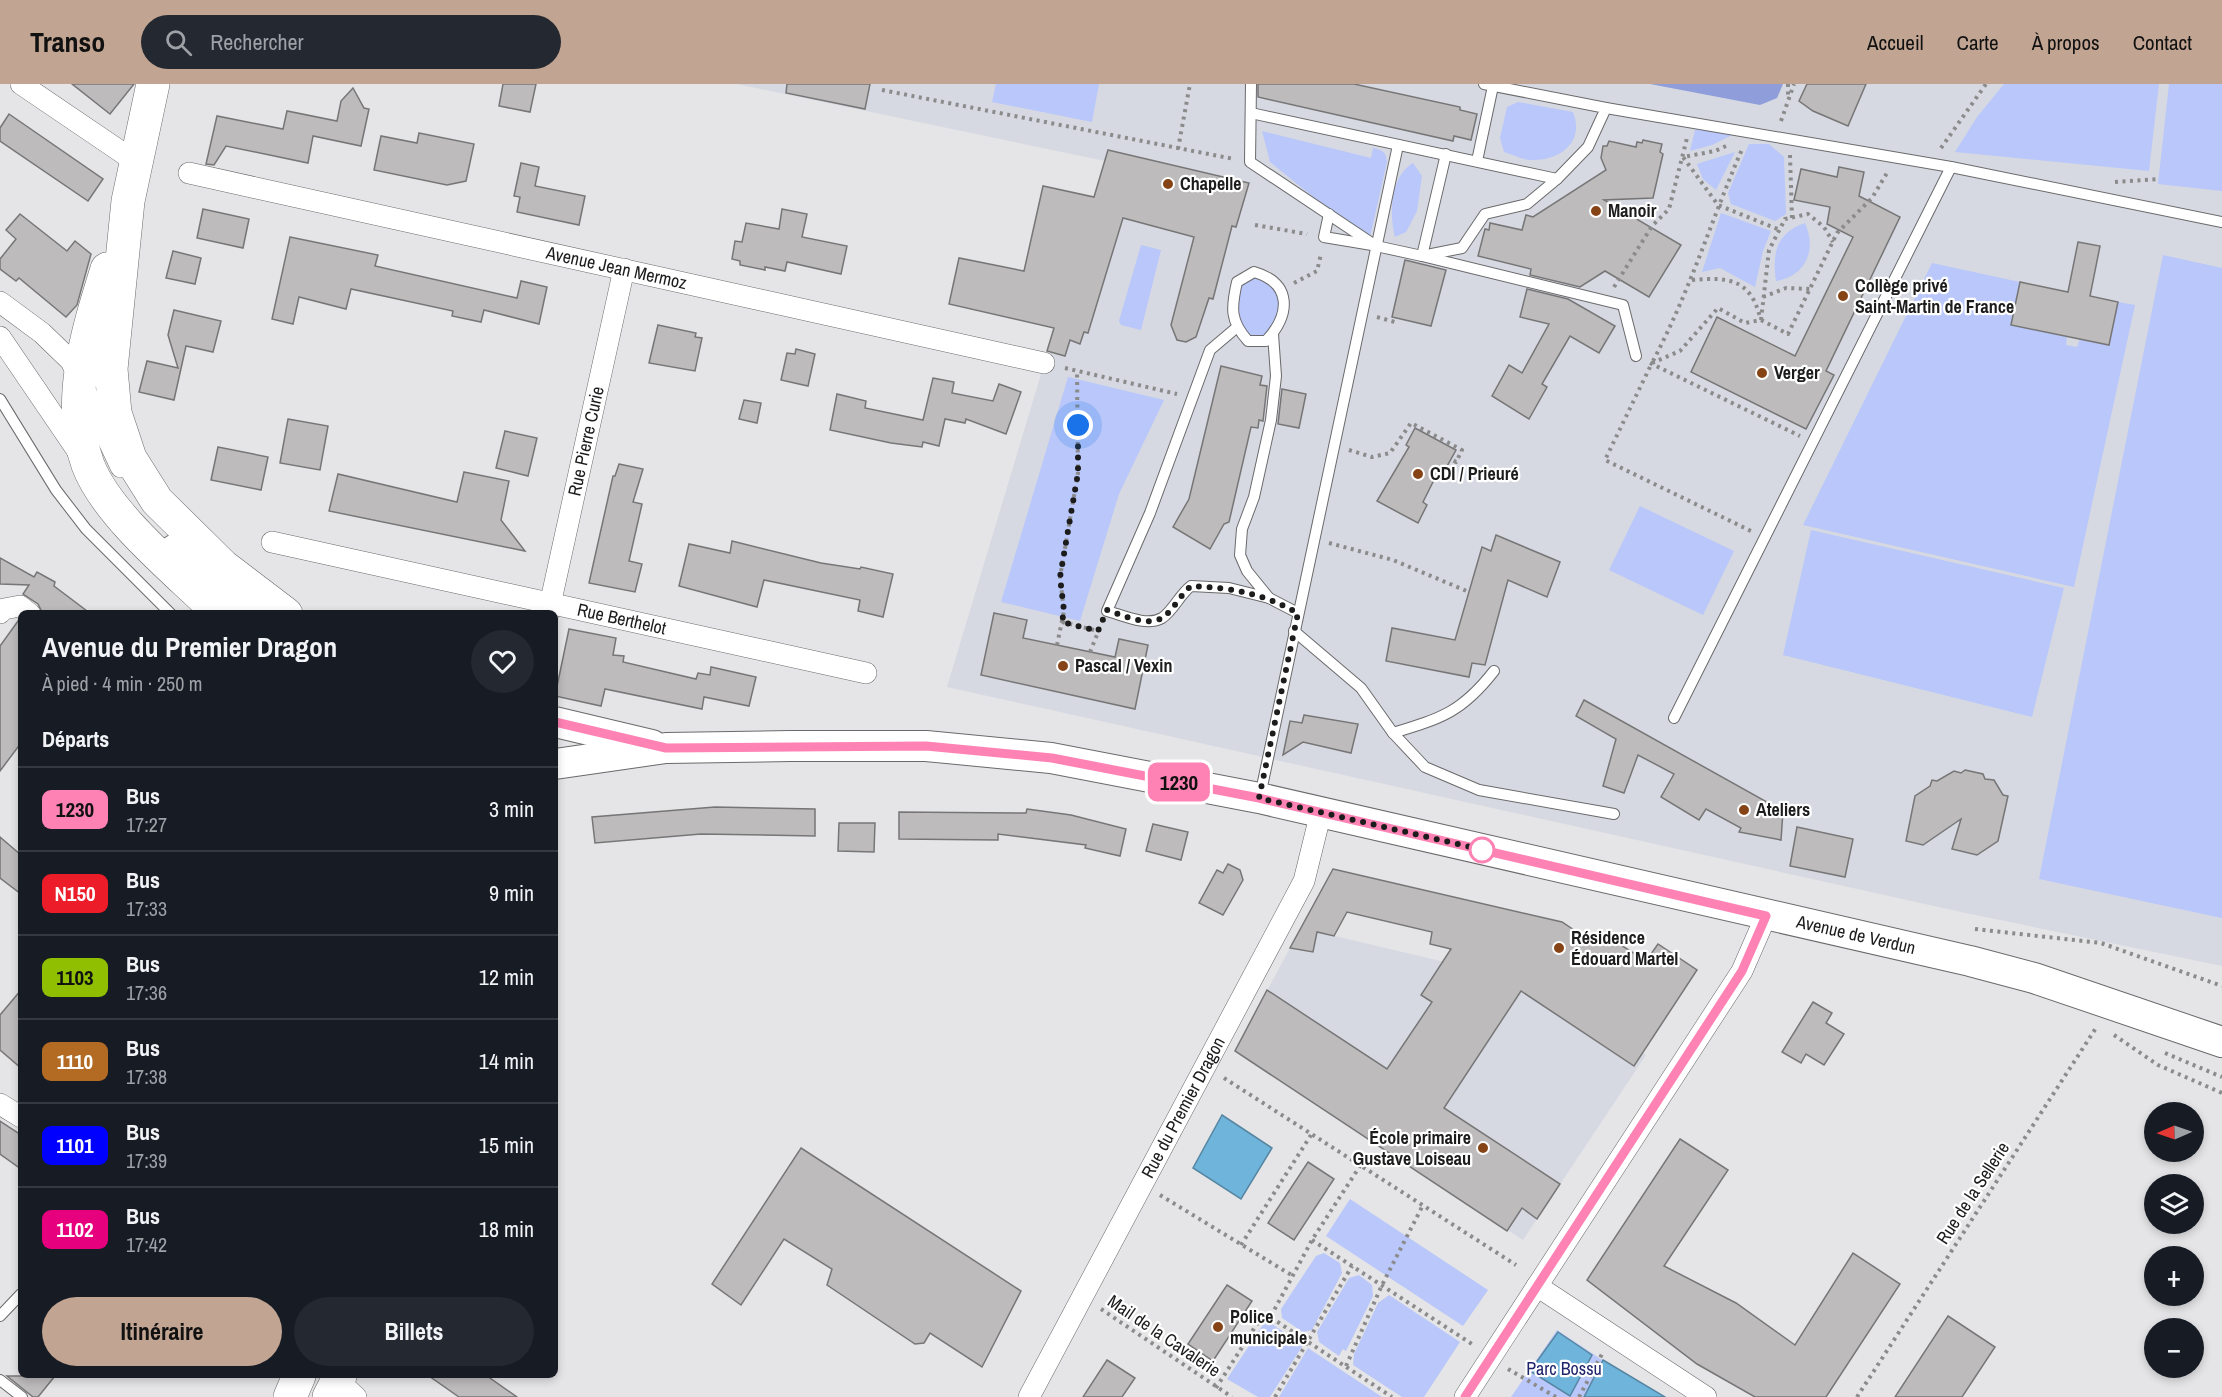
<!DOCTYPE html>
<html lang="fr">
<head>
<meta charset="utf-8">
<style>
  body { margin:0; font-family:"Archivo Narrow",sans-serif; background:#242831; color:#f1f3f6; height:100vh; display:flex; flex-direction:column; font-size:22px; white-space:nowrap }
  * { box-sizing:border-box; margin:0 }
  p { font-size:20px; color:#9ea1a6 }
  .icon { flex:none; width:33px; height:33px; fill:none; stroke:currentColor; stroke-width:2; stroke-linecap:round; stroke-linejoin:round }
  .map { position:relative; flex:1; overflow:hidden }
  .panel { position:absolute; left:18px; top:526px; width:540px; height:768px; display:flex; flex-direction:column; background:#171b24; border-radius:9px; box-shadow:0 3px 9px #0003 }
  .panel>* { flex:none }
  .badge { padding:0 12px; border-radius:9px; font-size:21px; line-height:39px }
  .needle { width:39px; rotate:268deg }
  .fabs { position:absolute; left:2144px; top:1018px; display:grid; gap:12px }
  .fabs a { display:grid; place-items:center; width:60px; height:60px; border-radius:50%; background:#171b24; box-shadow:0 3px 9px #0003; font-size:30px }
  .you { position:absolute; width:30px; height:30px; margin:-15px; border:4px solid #fff; border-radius:50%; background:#1a73e8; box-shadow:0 0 0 9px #1a73e833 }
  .map>.badge { position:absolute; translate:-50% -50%; box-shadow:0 0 0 3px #fff }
  h2 { padding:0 24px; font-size:22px; line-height:54px }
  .round { display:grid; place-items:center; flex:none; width:63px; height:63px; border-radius:32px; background:#242831 }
  .headline { display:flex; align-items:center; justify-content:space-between; height:102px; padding:0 24px }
  h1 { font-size:28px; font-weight:700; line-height:45px }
  .button { display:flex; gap:12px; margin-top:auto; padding:12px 24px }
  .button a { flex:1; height:69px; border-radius:36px; background:#c1a491; color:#111; font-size:24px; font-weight:700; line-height:69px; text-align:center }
  .button a+a { background:#242831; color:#f1f3f6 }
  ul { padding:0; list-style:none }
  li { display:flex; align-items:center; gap:18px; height:84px; padding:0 24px; border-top:2px solid #363941 }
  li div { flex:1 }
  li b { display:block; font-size:22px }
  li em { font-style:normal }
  li .badge { min-width:66px; font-weight:700; text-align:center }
  header { display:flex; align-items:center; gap:36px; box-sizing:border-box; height:84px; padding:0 30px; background:#c1a491; color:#111 }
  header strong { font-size:28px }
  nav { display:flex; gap:33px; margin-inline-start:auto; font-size:21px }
  .search { width:420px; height:54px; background:#242831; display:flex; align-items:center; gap:15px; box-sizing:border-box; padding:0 21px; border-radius:33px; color:#9ea1a6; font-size:22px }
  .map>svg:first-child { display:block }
</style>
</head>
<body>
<header>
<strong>Transo</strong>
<div class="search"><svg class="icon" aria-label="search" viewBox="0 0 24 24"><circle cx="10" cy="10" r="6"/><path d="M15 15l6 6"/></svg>Rechercher</div>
<nav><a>Accueil</a><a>Carte</a><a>À propos</a><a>Contact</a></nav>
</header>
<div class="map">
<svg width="2222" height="1313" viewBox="0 0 2222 1313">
  <rect width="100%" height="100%" fill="#e5e5e7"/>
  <g fill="#d6d9e2">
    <path d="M737 0H2222V882L1961 828 947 603 1105 77Z"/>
    <path d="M1301 844 1538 900 1646 971 1523 1156 1234 967Z"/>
  </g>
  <g fill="#b9c7fa">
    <path d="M996 0H1099L1092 38 992 18Z"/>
    <path d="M2004 0H2159L2149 87 1955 68 1977 33Z"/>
    <path d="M2169 0H2222V107L2158 100Z"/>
    <path d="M1518 18 1573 28C1585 58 1560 77 1531 76 1522 76 1512 70 1504 68L1500 54 1507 23Z"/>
    <path d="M1701 44 1734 50 1712 61 1690 67 1695 46Z"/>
    <path d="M1262 47 1371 74 1373 64C1383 66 1386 68 1387 78L1370 153 1328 125 1270 78Z"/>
    <path d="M1749 60H1769L1784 73 1786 130 1775 137 1731 120 1728 109Z"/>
    <path d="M1735 68 1716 106 1703 95 1697 80Z"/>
    <path d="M1413 79 1422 92 1417 127 1406 148 1395 153C1389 130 1390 92 1413 79Z"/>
    <path d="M1721 129 1771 147 1763 167 1755 203 1720 184 1702 188Z"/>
    <path d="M1805 139C1817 166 1806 192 1776 197 1772 169 1776 149 1805 139Z"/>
    <path d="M1141 161 1161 166 1141 246 1121 241 1119 237Z"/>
    <path d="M2163 171 2222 184V834L2039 795Z"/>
    <path d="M1932 179 2020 198 2011 241 2067 253 2066 261 2077 263 2080 255 2109 261 2118 218 2135 221 2074 503 1803 441Z"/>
    <path d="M1254 191 1279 206 1280 224 1266 254 1249 255C1232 236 1234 223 1239 199Z"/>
    <path d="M1068 293 1164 316 1119 410 1080 537 1001 518Z"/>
    <path d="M1640 422 1734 467 1703 531 1609 486Z"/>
    <path d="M1811 446 2064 504 2032 633 1783 571Z"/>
    <path d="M1350 1115 1488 1206 1463 1242 1326 1152Z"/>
    <path d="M1324 1169 1340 1179 1342 1189 1312 1246 1303 1248 1282 1234 1281 1225 1316 1172Z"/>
    <path d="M1359 1191 1372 1201 1373 1212 1346 1267 1343 1265 1339 1272 1319 1258 1317 1248 1349 1194Z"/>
    <path d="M1389 1211 1460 1258 1424 1313H1402L1353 1281 1354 1270 1378 1219Z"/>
    <path d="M1266 1236 1303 1261 1270 1313H1258L1227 1295Z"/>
    <path d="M1557 1246 1658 1313H1511Z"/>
    <path d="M1308 1264 1382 1313H1279Z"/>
  </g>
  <path fill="#8f9eda" d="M1650 0H1783L1777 14 1760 21Z"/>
  <g fill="#6fb4db" stroke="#5686a2" stroke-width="1.5">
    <path d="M1222 1031 1272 1064 1241 1115 1193 1084Z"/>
    <path d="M1558 1248 1592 1271 1570 1312 1530 1287Z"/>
    <path d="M1603 1276 1665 1313H1584Z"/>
  </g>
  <g fill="#bdbbbc" stroke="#777677" stroke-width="1.5">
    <path d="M72 0H134L110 30Z"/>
    <path d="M503 0H536L530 28 499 22Z"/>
    <path d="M787 0H870L865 25 786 9Z"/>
    <path d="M1258 0H1354L1460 23V26L1477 30 1471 56 1454 52 1453 57 1258 13Z"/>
    <path d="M1807 0H1866L1848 42 1813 27 1799 17Z"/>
    <path d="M353 4 364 24 369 25 361 62 313 52 308 79 226 62 214 81 206 80 217 32 283 45 287 27 337 37 341 17Z"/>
    <path d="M9 30 103 95 88 117 0 57V44Z"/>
    <path d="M419 49 474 60 466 97 447 101 374 86 381 52 417 59Z"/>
    <path d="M1643 56 1662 60 1660 68 1663 70 1653 114 1604 116 1681 161 1649 213 1605 187 1580 203 1530 191 1531 185 1478 172 1485 145 1489 146 1490 139 1522 146 1526 131 1533 133 1606 86 1601 74 1603 62H1607L1609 57 1636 63 1637 58 1642 59Z"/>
    <path d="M1108 66 1249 99 1236 143 1232 142 1213 215 1209 214 1196 253 1186 258 1177 256 1171 241 1194 153 1123 134 1088 249 1084 248 1080 260 1070 256 1065 272 1047 267 1054 244 949 220 959 174 1024 187 1043 102 1094 113Z"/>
    <path d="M521 79 539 83 535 102 585 112 579 141 517 128 520 113 514 112Z"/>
    <path d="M1839 83 1864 88 1859 112 1900 133 1826 287 1834 291 1806 345 1691 288 1717 233 1795 272 1853 153 1827 140 1830 123 1794 116 1801 85 1837 93Z"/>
    <path d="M203 125 249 135 243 164 197 154Z"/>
    <path d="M782 125 807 130 802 153 847 162 841 190 787 178 785 187 765 183V186L740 181V177L732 175 735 157 742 158 746 139 779 145Z"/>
    <path d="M20 130 67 167 75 157 91 170 77 221 66 233 19 194 16 197 0 185V175L16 155 6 146Z"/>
    <path d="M290 153 378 171 375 182 517 214 521 197 547 203 539 240 484 226 481 238 452 232 453 227 351 205 346 225 299 213 293 240 272 235Z"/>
    <path d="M2078 158 2100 162 2090 212 2118 218 2109 261 2011 241 2020 198 2068 208Z"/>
    <path d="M173 167 201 174 195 200 166 194Z"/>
    <path d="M1405 176 1446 186 1431 242 1392 233Z"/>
    <path d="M1527 205 1568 215 1615 242 1599 269 1570 252 1542 300 1547 303 1529 335 1492 312 1509 281 1522 289 1549 240 1520 233Z"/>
    <path d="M174 226 221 237 213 268 186 262 174 316 139 308 147 277 178 284 168 251Z"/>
    <path d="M658 241 696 249 695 253 702 254 695 287 649 279Z"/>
    <path d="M796 265 815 270 808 302 781 296 787 269 795 270Z"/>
    <path d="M1221 282 1262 292 1260 301 1267 302 1263 337 1259 336 1258 344 1251 343 1229 438 1224 440 1210 465 1173 443 1189 415Z"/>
    <path d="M933 294 954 298 952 309 993 317 999 300 1021 308 1006 350 966 335 965 339 945 335 939 362 923 358 922 363 891 359 830 346 837 310 866 317 865 324 923 336Z"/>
    <path d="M1282 305 1306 310 1299 344 1278 340Z"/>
    <path d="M744 316 761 319 757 339 739 335Z"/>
    <path d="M288 335 328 342 320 386 280 379Z"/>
    <path d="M1415 344 1456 366 1446 384 1441 382 1423 418 1427 421 1418 439 1377 417 1409 363 1406 361Z"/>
    <path d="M505 347 537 354 528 392 496 384Z"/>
    <path d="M218 363 268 373 261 406 211 396Z"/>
    <path d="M619 380 643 385 633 418 642 420 629 477 642 480 635 508 589 499 613 392H615Z"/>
    <path d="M464 388 509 397 501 436 525 467 329 427 338 390 457 418Z"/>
    <path d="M1496 451 1560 478 1547 513 1508 496 1485 581 1472 579 1469 593 1386 577 1392 544 1455 556 1482 463 1491 467Z"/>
    <path d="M732 457 821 479 860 485 861 483 893 490 883 533 858 527 860 516 764 496 757 523 679 502 689 460 730 469Z"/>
    <path d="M0 474 34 493 37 488 55 498 54 502 91 530H43L38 520 23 510 29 501 0 500Z"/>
    <path d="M994 529 1027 536 1023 554 1115 573 1119 555 1148 561 1135 625 981 591Z"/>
    <path d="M18 537 21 539V659L0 687V562Z"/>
    <path d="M569 545 616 554 613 571 624 572 623 578 696 595 698 589 710 591 711 583 756 593 749 622 704 613 702 625 605 605 601 622 555 612Z"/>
    <path d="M1584 616 1783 727 1781 756 1739 748 1741 744 1706 725 1699 736 1661 713 1674 690 1638 671 1624 709 1603 702 1616 655 1576 632Z"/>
    <path d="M1304 631 1358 640 1351 669 1303 658 1283 671 1290 637 1302 639Z"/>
    <path d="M1965 686 1983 690 1985 695 1994 696 2003 711 2008 712 1998 757 1977 771 1952 765 1961 735 1923 761 1906 757 1915 712 1930 702 1932 696 1937 697 1954 687 1961 689Z"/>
    <path d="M715 723 815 725V752L701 750 595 759 592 733Z"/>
    <path d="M1027 725 1071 731 1126 745 1120 772 1085 764 1086 761 998 750V756L899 755V728L1026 729Z"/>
    <path d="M839 739H875L874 768 838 767Z"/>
    <path d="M1153 740 1188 748 1181 776 1146 767Z"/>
    <path d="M1797 743 1853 755 1845 793 1790 782Z"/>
    <path d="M0 753 21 771V810L0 794Z"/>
    <path d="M1228 780 1240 786 1243 796 1223 831 1199 819 1217 786 1223 789Z"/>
    <path d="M1333 785 1562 838 1595 860 1602 849 1646 877 1658 860 1697 886 1634 982 1521 907 1444 1024 1560 1100 1537 1135 1522 1124 1507 1147 1235 967 1267 906 1387 985 1432 918 1421 911 1451 865 1430 860 1432 848 1347 828 1334 852 1317 848 1313 868 1290 864Z"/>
    <path d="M21 906V984L0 966V931Z"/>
    <path d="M1813 918 1832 929 1826 939 1844 950 1824 981 1806 970 1801 979 1782 968Z"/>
    <path d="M0 1037 21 1051V1085L0 1070Z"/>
    <path d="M1680 1055 1728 1086 1664 1182 1736 1219 1795 1261 1853 1169 1900 1200 1826 1313H1755L1697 1280 1587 1196Z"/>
    <path d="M801 1064 1021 1207 982 1283 930 1249 924 1259 915 1260 827 1201 832 1185 784 1155 741 1221 712 1200Z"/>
    <path d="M1308 1078 1334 1095 1294 1156 1268 1139Z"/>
    <path d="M1227 1201 1252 1217 1213 1277 1188 1260Z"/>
    <path d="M1948 1232 1995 1263 1962 1313H1895Z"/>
    <path d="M1107 1276 1135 1294 1122 1313H1083Z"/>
    <path d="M7 1292H55L38 1313H33Z"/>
    <path d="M429 1292H487L517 1313H459Z"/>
  </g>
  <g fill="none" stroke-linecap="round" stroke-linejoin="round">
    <defs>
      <g id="lane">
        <path d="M1251 0 1250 78 1376 162 1422 172 1462 164 1485 130 1527 120 1557 95 1588 63 1606 24 1484 0"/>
        <path d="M1606 24 1951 83 2222 138"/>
        <path d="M1251 29 1557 95"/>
        <path d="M1446 70 1422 172 1623 221 1636 272"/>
        <path d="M1477 77 1493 2"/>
        <path d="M1329 130 1324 153 1372 161"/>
        <path d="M1254 188C1292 199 1291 230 1266 257H1248C1230 237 1231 224 1237 198Z"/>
        <path d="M1236 244 1210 266 1150 429 1107 527C1122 531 1147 543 1162 534 1173 527 1180 510 1191 502L1229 504 1269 514 1247 487 1240 471 1242 445 1254 413 1271 336 1276 292 1273 250"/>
        <path d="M0 315 56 406 86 445 171 530"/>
        <path d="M1269 514 1298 529"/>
        <path d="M1294 547 1361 604 1393 649 1425 683 1479 706 1614 730"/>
        <path d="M1674 634 1951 83"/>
        <path d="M1393 649C1442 634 1462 628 1494 587"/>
        <path d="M1260 712 1398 61"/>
        <path d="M0 1232 21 1210"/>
        <path d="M0 1296 22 1313"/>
      </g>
      <g id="street">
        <path d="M21 0 136 78"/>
        <path id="s1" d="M189 89 1044 279"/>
        <path d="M0 218 42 249 71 277 121 383"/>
        <path d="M0 253 79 369"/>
        <path id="s2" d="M272 458 866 589"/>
        <path d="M0 529 4 525 20 522 30 530"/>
        <path id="s3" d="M548 530 624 185"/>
        <path d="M0 1020 21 1033"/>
        <path d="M1537 1202 1706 1313"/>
        <path d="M333 1292 356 1313"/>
        <path id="s4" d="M1029 1313 1304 797 1321 728"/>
        <path d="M1465 1313 1742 887 1766 832"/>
      </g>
      <g id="secondary">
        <path d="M174 466 250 530"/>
        <path d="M555 638 652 661"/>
        <path id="s5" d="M555 680 666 664 790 662H926L1051 674 1259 714 1970 877 2034 894 2222 958"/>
      </g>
      <g id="primary">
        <path d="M153 0 128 117 111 285 115 329 130 374 157 417 223 482 286 530"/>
        <path d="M107 185C88 246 65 318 88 381 108 433 180 490 220 530"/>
        <path d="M290 1313 299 1292"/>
        <path d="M329 1313 340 1292"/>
      </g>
    </defs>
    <use href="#lane" stroke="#6a6a6c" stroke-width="12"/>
    <use href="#street" stroke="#6a6a6c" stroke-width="22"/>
    <use href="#secondary" stroke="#6a6a6c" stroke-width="32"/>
    <use href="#primary" stroke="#6a6a6c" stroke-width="34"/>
    <g stroke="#8b8b8c" stroke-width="4" stroke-dasharray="3 4.5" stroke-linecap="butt">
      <path d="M1788 0V12"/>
      <path d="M882 6 1234 75"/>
      <path d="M1781 37 1794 0"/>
      <path d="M1726 62 1715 67 1683 73 1718 121 1780 146"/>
      <path d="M1941 64 1986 0"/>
      <path d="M1178 65 1190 0"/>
      <path d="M1790 71 1792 134"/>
      <path d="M2115 98 2159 95"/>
      <path d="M1255 141 1307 150"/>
      <path d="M1692 196C1727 193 1750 194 1760 233"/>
      <path d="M1294 199 1317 187 1321 170"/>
      <path d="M1614 203 1652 142 1669 125 1687 54"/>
      <path d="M1763 213 1786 204 1810 205"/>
      <path d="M1377 233 1395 238"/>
      <path d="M1761 236 1769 166 1785 135 1808 130 1824 143 1833 158"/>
      <path d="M1653 277C1690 207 1712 134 1743 63"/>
      <path d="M1650 279 1800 352"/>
      <path d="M1652 279 1680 267 1718 224 1745 239 1761 236 1788 250 1837 149 1872 114 1887 89"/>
      <path d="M1650 283 1605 376 1751 447"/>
      <path d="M1065 284 1177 310"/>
      <path d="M1349 366 1372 373 1390 369 1411 339 1462 366 1456 378 1451 375"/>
      <path d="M1329 459 1393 476 1469 508"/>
      <path d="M1062 538 1098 547"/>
      <path d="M1057 561 1064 527 1060 493 1078 389 1077 287"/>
      <path d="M1090 568 1101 541"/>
      <path d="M1975 845 2101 859 2222 902"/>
      <path d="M2114 951 2158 981 2222 1009"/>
      <path d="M2165 969 2222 993"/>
      <path d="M1224 994 1516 1181"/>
      <path d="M1160 1111 1293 1192"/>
      <path d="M1312 1156 1475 1262"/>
      <path d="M1241 1161 1311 1051"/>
      <path d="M1101 1225 1232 1313"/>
      <path d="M1271 1232 1312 1156 1360 1082"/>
      <path d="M1346 1282 1382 1201 1423 1121"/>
      <path d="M1508 1285 1556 1313"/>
      <path d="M1216 1304 1264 1229 1392 1313"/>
      <path d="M1275 1313 1352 1182"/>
      <path d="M1579 1313 1602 1270"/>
      <path d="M1857 1313 2096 944"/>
    </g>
    <use href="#lane" stroke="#fff" stroke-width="10"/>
    <use href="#street" stroke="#fff" stroke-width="21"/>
    <use href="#secondary" stroke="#fff" stroke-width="30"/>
    <use href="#primary" stroke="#fff" stroke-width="33"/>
  </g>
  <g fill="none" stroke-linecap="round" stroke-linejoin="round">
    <defs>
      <path id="line" d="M555 638 666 664 926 662 1052 674 1259 714 1766 832 1742 887 1465 1313"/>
    </defs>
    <use href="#line" stroke="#fff" stroke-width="14"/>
    <use href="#line" stroke="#ff82b4" stroke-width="9"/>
    <path stroke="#1c1c1c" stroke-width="6" stroke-dasharray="0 10.8" d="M1078 341V389L1060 493 1064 527 1062 538 1098 547 1107 526C1122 531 1147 543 1162 534 1173 527 1181 510 1191 502 1233 504 1261 509 1298 529L1259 714 1488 767 1482 766"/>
  </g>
  <g fill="#864315" stroke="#fff" stroke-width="2">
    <circle cx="1168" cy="100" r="6"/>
    <circle cx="1596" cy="127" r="6"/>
    <circle cx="1843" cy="212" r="6"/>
    <circle cx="1762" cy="289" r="6"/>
    <circle cx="1418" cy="390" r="6"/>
    <circle cx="1063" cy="582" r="6"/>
    <circle cx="1744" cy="726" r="6"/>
    <circle cx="1559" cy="864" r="6"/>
    <circle cx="1483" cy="1064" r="6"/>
    <circle cx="1218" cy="1243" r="6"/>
  </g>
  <circle fill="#fff" stroke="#ff82b4" stroke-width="3" cx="1482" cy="766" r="12"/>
  <g text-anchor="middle" stroke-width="4.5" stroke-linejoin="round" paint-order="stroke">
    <g font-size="18" font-weight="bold" fill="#1c1c1c" stroke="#fff" text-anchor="start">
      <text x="1180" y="106">Chapelle</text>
      <text x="1608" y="133">Manoir</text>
      <text x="1855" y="208">Collège privé<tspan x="1855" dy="21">Saint-Martin de France</tspan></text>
      <text x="1774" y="295">Verger</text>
      <text x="1430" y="396">CDI / Prieuré</text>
      <text x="1075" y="588">Pascal / Vexin</text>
      <text x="1756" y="732">Ateliers</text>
      <text x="1571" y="860">Résidence<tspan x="1571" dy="21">Édouard Martel</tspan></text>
      <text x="1471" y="1060" text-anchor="end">École primaire<tspan x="1471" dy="21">Gustave Loiseau</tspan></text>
      <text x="1230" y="1239">Police<tspan x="1230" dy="21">municipale</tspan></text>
    </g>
    <g font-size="18" fill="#1c1c1c" stroke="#fff">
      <text dy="6" stroke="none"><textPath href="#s1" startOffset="438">Avenue Jean Mermoz</textPath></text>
      <text dy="6" stroke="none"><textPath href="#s3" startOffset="177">Rue Pierre Curie</textPath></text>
      <text dy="6" stroke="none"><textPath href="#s2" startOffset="358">Rue Berthelot</textPath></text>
      <text dy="6" stroke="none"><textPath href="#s5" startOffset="1322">Avenue de Verdun</textPath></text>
      <text dy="6" stroke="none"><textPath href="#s4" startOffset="328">Rue du Premier Dragon</textPath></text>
      <text transform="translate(1973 1109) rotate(-57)" y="6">Rue de la Sellerie</text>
      <text transform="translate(1164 1252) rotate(34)" y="6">Mail de la Cavalerie</text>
    </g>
    <g font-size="18" fill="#1f256a" stroke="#fff">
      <text x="1564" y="1291">Parc Bossu</text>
    </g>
  </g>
</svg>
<div class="fabs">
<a><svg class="needle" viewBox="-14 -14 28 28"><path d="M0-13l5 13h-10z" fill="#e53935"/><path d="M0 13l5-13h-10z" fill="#9ea1a6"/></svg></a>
<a><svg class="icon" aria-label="layers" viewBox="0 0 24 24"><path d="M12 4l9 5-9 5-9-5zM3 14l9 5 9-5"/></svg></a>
<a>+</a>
<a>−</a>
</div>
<div class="you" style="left:1078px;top:341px"></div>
<b class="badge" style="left:1179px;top:698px;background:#ff82b4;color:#111">1230</b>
<section class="panel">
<div class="headline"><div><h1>Avenue du Premier Dragon</h1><p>À pied · 4 min · 250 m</p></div><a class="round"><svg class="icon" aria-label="heart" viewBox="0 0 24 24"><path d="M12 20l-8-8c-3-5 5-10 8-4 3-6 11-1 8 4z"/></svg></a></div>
<h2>Départs</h2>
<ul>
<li><span class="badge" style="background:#ff82b4;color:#111">1230</span><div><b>Bus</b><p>17:27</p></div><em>3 min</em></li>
<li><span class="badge" style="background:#ed1c29;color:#fff">N150</span><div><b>Bus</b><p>17:33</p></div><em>9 min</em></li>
<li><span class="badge" style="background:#8fbf00;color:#111">1103</span><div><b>Bus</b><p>17:36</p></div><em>12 min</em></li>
<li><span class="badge" style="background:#b36b24;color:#fff">1110</span><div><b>Bus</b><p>17:38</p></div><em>14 min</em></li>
<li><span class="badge" style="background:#00f;color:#fff">1101</span><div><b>Bus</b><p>17:39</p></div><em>15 min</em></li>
<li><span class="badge" style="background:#e6007e;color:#fff">1102</span><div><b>Bus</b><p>17:42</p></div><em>18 min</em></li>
</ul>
<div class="button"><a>Itinéraire</a><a>Billets</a></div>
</section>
</div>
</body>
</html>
